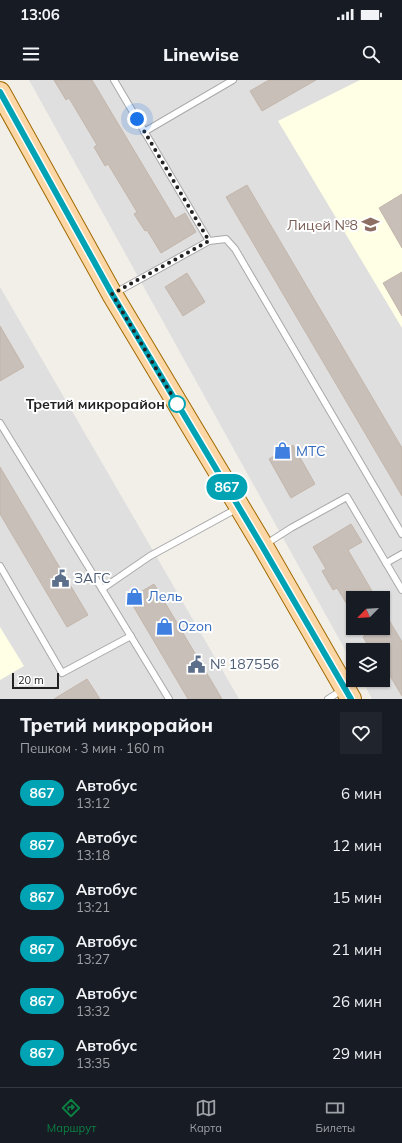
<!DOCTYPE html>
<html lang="ru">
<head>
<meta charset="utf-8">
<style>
  body { margin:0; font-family:Mulish,sans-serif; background:#20242c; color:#f1f3f6; height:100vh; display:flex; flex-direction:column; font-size:15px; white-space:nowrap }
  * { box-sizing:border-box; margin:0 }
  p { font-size:13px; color:#9ea1a6 }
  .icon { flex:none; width:22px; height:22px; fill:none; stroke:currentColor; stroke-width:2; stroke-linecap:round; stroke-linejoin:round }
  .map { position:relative; height:619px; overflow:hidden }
  .sheet { display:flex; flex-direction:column; background:#171b24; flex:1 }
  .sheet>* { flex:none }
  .badge { padding:0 8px; border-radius:13px; font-size:14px; line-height:26px }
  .needle { width:26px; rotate:246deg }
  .tools { position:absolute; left:346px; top:511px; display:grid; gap:8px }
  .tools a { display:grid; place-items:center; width:44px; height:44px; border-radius:0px; background:#171b24; box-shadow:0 1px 3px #0004; font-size:20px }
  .scale { position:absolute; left:12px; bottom:10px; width:47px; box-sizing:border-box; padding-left:4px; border:2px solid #222; border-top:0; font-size:11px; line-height:14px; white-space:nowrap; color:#222; -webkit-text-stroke:3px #fff; paint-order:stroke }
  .you { position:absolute; width:20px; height:20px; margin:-10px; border:3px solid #fff; border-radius:50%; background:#1a73e8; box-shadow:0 0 0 6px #1a73e833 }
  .map>.badge { position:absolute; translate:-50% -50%; box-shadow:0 0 0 2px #fff }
  .round { display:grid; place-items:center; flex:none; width:42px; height:42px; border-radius:0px; background:#20242c }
  .summary { display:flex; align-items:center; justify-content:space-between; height:68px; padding:0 20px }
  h1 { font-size:19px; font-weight:800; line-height:30px }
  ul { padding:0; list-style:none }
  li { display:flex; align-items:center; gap:12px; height:52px; padding:0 20px }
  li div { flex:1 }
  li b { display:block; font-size:15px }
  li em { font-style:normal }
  li .badge { min-width:44px; font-weight:700; text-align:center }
  .status { display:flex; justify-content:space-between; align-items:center; height:28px; padding:0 20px; background:#171b24; direction:ltr }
  .status svg { height:11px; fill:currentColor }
  header { display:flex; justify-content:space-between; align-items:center; height:52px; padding:0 20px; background:#171b24; font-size:18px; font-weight:800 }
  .tab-bar { display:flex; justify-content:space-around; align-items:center; height:56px; border-top:1px solid #363941; background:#171b24; font-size:11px; color:#9ea1a6 }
  .tab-bar a { display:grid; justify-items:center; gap:2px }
  .tab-bar .on { color:#0b8043 }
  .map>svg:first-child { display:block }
</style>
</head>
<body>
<div class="status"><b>13:06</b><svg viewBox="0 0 49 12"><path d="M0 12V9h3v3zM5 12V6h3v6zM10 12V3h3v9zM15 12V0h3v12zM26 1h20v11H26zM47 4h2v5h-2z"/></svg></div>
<header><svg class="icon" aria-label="menu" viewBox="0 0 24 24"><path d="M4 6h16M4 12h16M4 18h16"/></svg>Linewise<svg class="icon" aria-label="search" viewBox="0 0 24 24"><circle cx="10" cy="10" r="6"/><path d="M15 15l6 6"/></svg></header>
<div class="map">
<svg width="402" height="619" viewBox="0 0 402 619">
  <rect width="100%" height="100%" fill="#f2efe9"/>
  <g fill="#e0dfdf" fill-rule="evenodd">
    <path d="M29 0H402V619H372L362 600H383V570H353V584ZM353 518H383V548H353Z"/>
    <path d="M0 207 239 619H0Z"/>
  </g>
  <g fill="#ffffe5">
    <path d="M360 0H402V248L278 41Z"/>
    <path d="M0 547 24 586 0 600Z"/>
  </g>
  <g fill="#c7bfb8" stroke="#c4b6ab">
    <path d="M54 0H92L175 139 185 133 196 152 161 173 147 150 145 151 134 134 137 132 108 84 105 86 94 67 97 65 69 18 66 20Z"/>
    <path d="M269 0H316L262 31 250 11Z"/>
    <path d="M247 105 402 368V416L226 117Z"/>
    <path d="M402 114V168L379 128Z"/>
    <path d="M402 192V236L383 203Z"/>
    <path d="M187 193 205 222 183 236 165 207Z"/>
    <path d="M0 246 24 287 0 301Z"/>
    <path d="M293 365 315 404 291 418 269 379Z"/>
    <path d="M0 387 88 535 67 547 0 434Z"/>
    <path d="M351 444 362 462 348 470 376 518H353V534L337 508 333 510 322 491 326 489 313 467Z"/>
    <path d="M154 504 222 619H188L129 519Z"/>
    <path d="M383 530 402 562V616L383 584V570H371L363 557 365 555 361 548H383Z"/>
    <path d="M87 599 100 619H54Z"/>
  </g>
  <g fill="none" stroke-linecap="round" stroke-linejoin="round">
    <defs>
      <g id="service">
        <path d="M114 0 209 161"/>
        <path d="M144 52 233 0"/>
        <path d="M115 213 209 161 226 159 235 169 402 454"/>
        <path d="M0 343 102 509 150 476 238 428"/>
        <path d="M266 464 291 448 347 417 402 510"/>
        <path d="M386 483 402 474"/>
        <path d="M0 486 62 593 131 556"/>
        <path d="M102 509 169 619"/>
        <path d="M328 619 342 610"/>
      </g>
      <path id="primary" d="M0 12 112 214 263 466 351 619"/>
    </defs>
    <use href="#service" stroke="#a9a9a9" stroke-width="8"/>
    <use href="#primary" stroke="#a06b00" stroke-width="22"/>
    <use href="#service" stroke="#fff" stroke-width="6"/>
    <use href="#primary" stroke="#fcd6a4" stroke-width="20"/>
  </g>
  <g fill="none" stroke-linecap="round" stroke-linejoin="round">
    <defs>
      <path id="line" d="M0 12 112 214 262 466 351 619"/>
    </defs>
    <use href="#line" stroke="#fff" stroke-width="9"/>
    <use href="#line" stroke="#00a3b4" stroke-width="6"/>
    <path stroke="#222" stroke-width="4" stroke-dasharray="0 7.2" d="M137 39 209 161 112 214 177 324"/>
  </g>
  <defs>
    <symbol id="school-bare" viewBox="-9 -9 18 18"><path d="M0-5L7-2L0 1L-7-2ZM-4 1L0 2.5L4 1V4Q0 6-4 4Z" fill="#8d6e63" stroke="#fff" stroke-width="2.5" paint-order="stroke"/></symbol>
    <symbol id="shop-bare" viewBox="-9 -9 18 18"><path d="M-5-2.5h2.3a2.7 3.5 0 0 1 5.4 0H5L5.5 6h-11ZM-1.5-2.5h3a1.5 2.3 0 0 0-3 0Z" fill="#3f7fe0" stroke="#fff" stroke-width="2.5" paint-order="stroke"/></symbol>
    <symbol id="civic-bare" viewBox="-9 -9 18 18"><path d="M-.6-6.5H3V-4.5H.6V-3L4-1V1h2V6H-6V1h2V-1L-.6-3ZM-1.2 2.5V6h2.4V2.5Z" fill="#5c6f8a" stroke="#fff" stroke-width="2.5" paint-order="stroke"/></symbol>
  </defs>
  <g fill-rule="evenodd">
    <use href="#school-bare" x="358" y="132" width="25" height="25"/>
    <use href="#shop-bare" x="270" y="358" width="25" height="25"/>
    <use href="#civic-bare" x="48" y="486" width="25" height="25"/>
    <use href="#shop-bare" x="122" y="504" width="25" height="25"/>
    <use href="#shop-bare" x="152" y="534" width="25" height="25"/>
    <use href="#civic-bare" x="184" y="572" width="25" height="25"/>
  </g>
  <circle fill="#fff" stroke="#00a3b4" stroke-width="2" cx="177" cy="324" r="8"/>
  <g text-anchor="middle" stroke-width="4" stroke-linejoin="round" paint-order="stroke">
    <g font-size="14" fill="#785e54" stroke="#fff" text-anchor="end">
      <text x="358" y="150">Лицей №8</text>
    </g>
    <g font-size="14" font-weight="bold" fill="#222" stroke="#fff" text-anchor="end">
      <text x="165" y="329">Третий микрорайон</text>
    </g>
    <g font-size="14" fill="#366cbe" stroke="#fff" text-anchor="start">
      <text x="296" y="376">МТС</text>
      <text x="148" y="521">Лель</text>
      <text x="178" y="551">Ozon</text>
    </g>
    <g font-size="14" fill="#4e5e75" stroke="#fff" text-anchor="start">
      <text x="74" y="503">ЗАГС</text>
      <text x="210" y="589">№ 187556</text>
    </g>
  </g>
</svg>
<div class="tools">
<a><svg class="needle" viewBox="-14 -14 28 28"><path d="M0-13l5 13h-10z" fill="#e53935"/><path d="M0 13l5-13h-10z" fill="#9ea1a6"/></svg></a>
<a><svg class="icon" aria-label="layers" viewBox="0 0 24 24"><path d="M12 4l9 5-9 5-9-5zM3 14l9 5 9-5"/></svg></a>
</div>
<div class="scale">20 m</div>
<div class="you" style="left:137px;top:39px"></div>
<b class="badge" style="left:227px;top:407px;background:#00a3b4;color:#fff">867</b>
</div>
<section class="sheet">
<div class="summary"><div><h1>Третий микрорайон</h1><p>Пешком · 3 мин · 160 m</p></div><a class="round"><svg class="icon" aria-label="heart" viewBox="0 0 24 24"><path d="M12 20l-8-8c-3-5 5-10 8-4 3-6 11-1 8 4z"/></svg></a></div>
<ul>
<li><span class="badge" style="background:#00a3b4;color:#fff">867</span><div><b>Автобус</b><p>13:12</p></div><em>6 мин</em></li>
<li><span class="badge" style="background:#00a3b4;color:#fff">867</span><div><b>Автобус</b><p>13:18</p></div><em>12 мин</em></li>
<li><span class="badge" style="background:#00a3b4;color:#fff">867</span><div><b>Автобус</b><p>13:21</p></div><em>15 мин</em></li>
<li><span class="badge" style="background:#00a3b4;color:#fff">867</span><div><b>Автобус</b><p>13:27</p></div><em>21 мин</em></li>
<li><span class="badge" style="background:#00a3b4;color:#fff">867</span><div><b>Автобус</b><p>13:32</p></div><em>26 мин</em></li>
<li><span class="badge" style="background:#00a3b4;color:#fff">867</span><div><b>Автобус</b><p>13:35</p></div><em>29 мин</em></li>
</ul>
</section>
<nav class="tab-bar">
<a class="on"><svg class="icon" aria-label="directions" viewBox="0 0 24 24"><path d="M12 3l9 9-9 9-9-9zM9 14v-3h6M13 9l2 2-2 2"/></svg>Маршрут</a>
<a><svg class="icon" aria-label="map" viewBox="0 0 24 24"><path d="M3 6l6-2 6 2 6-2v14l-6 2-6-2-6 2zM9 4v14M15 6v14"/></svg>Карта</a>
<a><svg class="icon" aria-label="tickets" viewBox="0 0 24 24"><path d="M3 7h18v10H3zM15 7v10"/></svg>Билеты</a>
</nav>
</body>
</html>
